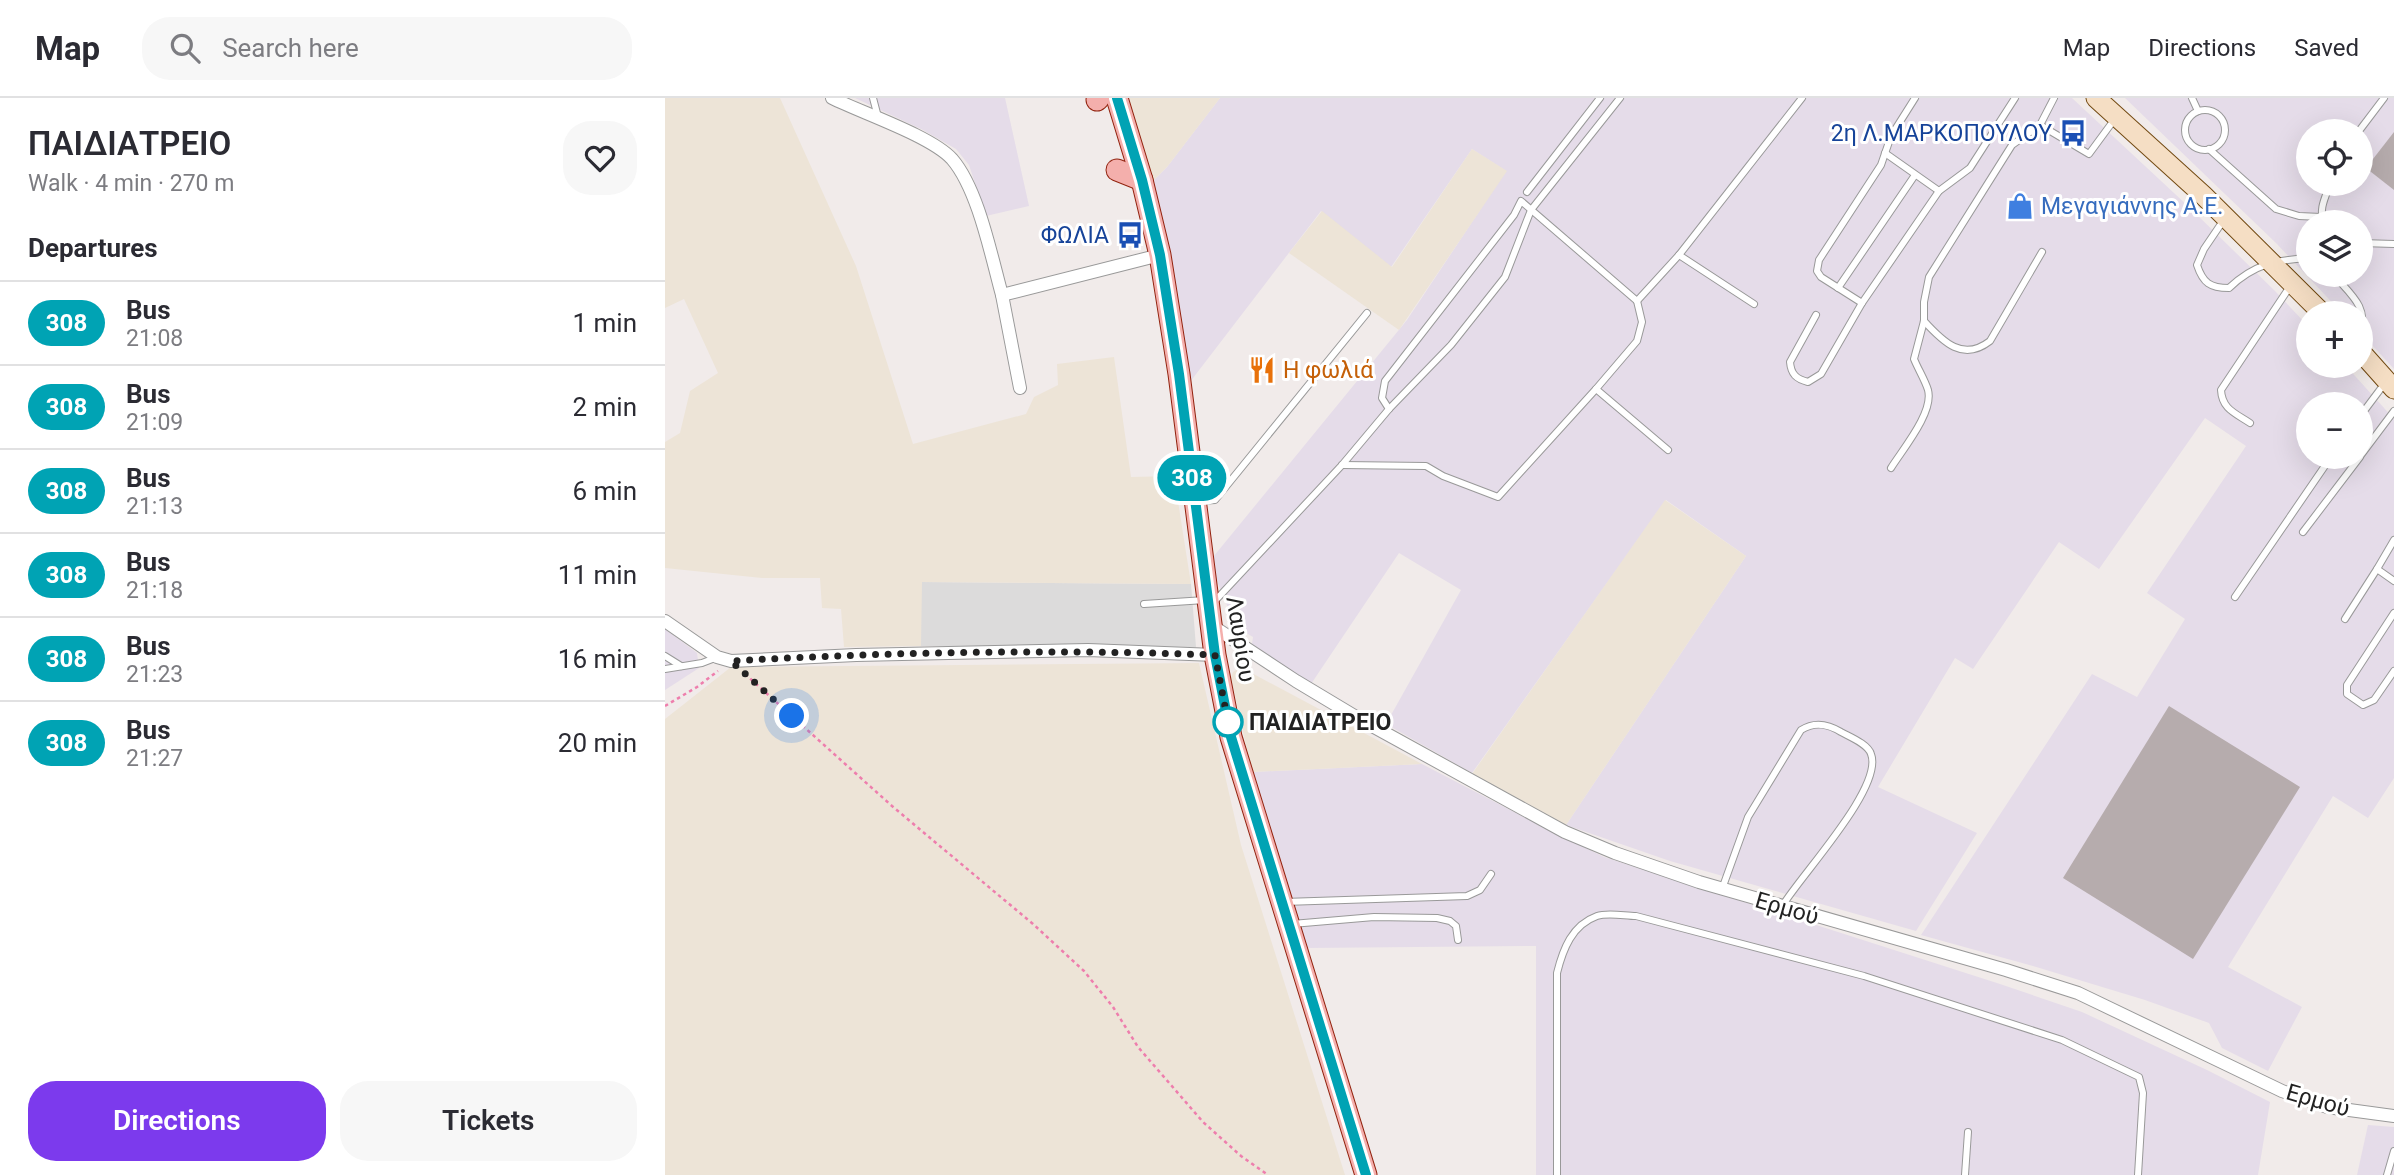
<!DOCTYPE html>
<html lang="en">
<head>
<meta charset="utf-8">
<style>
  body { margin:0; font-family:Roboto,sans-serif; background:#f7f7f7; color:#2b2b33; height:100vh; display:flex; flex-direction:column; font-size:26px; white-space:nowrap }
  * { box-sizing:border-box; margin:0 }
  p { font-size:23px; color:#7c7c81 }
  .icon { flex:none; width:38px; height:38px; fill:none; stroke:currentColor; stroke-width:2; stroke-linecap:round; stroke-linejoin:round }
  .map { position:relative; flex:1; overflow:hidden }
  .sheet { display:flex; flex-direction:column; background:#fff; width:665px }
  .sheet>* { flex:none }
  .badge { padding:0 14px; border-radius:23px; font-size:24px; line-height:46px }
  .tools { position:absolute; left:1631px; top:21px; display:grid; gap:14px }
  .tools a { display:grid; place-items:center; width:77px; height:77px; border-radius:50%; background:#fff; box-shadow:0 7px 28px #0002; font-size:35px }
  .you { position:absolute; width:35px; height:35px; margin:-18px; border:5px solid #fff; border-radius:50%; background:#1a73e8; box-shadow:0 0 0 10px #1a73e833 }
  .map>.badge { position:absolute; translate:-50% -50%; box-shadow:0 0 0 4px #fff }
  h2 { padding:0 28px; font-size:26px; line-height:63px }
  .round { display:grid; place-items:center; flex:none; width:74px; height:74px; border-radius:28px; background:#f7f7f7 }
  .summary { display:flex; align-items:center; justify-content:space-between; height:119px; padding:0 28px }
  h1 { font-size:33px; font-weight:600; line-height:52px }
  .button { display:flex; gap:14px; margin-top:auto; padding:14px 28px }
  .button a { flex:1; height:80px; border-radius:28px; background:#7c3aed; color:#fff; font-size:28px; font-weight:600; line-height:80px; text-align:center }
  .button a+a { background:#f7f7f7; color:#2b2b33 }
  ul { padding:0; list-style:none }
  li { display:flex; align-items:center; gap:21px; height:84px; padding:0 28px; border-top:2px solid #e1e1e2 }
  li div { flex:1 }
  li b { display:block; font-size:26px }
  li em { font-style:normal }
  li .badge { min-width:77px; font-weight:700; text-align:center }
  header { display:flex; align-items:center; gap:42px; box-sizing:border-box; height:98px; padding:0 35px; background:#fff; border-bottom:2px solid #e1e1e2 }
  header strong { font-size:33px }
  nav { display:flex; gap:38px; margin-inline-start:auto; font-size:24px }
  .search { width:490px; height:63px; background:#f7f7f7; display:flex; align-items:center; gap:18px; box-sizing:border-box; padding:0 24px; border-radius:28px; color:#7c7c81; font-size:26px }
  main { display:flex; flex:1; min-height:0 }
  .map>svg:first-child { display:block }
</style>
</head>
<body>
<header>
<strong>Map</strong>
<div class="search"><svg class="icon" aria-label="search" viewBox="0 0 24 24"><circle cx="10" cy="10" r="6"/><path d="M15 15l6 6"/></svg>Search here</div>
<nav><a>Map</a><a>Directions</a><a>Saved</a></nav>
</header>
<main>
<section class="sheet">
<div class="summary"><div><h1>ΠΑΙΔΙΑΤΡΕΙΟ</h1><p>Walk · 4 min · 270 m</p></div><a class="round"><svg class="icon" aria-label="heart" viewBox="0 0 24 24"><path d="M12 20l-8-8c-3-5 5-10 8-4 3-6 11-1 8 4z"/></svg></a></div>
<h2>Departures</h2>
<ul>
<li><span class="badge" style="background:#00a3b4;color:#fff">308</span><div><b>Bus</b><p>21:08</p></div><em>1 min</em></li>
<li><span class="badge" style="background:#00a3b4;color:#fff">308</span><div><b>Bus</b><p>21:09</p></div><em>2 min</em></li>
<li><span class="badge" style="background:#00a3b4;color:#fff">308</span><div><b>Bus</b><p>21:13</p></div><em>6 min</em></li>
<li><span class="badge" style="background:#00a3b4;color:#fff">308</span><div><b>Bus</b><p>21:18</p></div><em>11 min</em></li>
<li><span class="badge" style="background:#00a3b4;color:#fff">308</span><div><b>Bus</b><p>21:23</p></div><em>16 min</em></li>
<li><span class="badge" style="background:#00a3b4;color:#fff">308</span><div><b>Bus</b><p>21:27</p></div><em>20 min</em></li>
</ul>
<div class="button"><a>Directions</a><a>Tickets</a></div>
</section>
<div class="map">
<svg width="1729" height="1077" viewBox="0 0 1729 1077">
  <rect width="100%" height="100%" fill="#f1ebea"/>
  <path fill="#dcdbdb" d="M256 484 526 486 531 549 256 548Z"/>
  <g fill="#e5dce9" fill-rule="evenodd">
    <path d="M190 0H340L364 108 321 118 304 67 291 51 258 32Z"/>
    <path d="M555 0H1407L1524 109 1610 193 1643 228V268H1681L1729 321V680L1703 720 1668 698 1563 869 1637 909 1603 973 1557 950 1544 925 1480 902 1368 868 1256 837 1427 576 1472 599 1520 521 1482 495 1581 348 1540 320 1434 471 1394 444 1308 571 1290 560 1213 689 1312 735 1251 833 1005 763 901 727 1081 458 1001 402 807 675 721 626 796 492 734 455 646 586 587 546 588 539 571 529 544 464 742 222 841 73 807 51 726 169 656 113 525 284 486 85 502 69ZM1643 306H1696V359H1643Z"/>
    <path d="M1460 0H1729V271L1696 235V215H1677L1611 145ZM1643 33H1696V86H1643ZM1643 124H1696V177H1643Z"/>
    <path d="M0 531 32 555 34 570 0 592Z"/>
    <path d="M757 666 872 726 939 759 1335 886 1417 914 1542 972 1605 1004 1593 1077H871V848L641 850 587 674Z"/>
    <path d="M1703 1027 1729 1029V1077H1692Z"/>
  </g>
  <g fill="#ede4d7">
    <path d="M0 0H115L191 168 248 346 361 316 369 299 393 287 392 266 449 259 466 379 509 378 526 486 257 484 256 548 179 549 176 511 157 510 155 480H97L0 470V344L15 335 25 293 53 275 19 201 0 210Z"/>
    <path d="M462 0H555L502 69 486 85Z"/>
    <path d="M807 51 842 73 734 232 624 155 657 113 727 169Z"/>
    <path d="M1000 402 1081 458 901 727 807 676Z"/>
    <path d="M534 565 576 747 680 1077H0V621L66 569Z"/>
    <path d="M573 571 581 572 757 666 587 674 566 580 568 574Z"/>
  </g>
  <g fill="#b6acad">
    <path d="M1729 34V92L1701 70Z"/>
    <path d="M1504 608 1635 689 1528 861 1398 780Z"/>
  </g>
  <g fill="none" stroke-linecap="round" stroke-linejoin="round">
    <defs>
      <g id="service">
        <path d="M208 0 213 19"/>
        <path d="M1250 0 1226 38 1216 67 1154 162 1152 173 1156 179 1197 205 1274 93 1305 70 1350 0"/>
        <path d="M1527 0 1533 13"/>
        <circle cx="1540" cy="32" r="20"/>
        <path d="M1375 27 1424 56 1449 22"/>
        <path d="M1694 33 1719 0"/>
        <path d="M1544 51 1611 111 1634 118 1656 119"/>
        <path d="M1220 55 1274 93"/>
        <path d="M862 94 935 0"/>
        <path d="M1558 123 1539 151 1532 167C1538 185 1545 190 1564 190 1589 166 1611 162 1643 160"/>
        <path d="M1659 124C1653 112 1661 98 1665 86"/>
        <path d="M1696 145 1729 146"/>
        <path d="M1014 157 1089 206"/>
        <path d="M1669 177C1686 197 1703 208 1696 236"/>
        <path d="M1173 190 1250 77"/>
        <path d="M1151 217 1125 264C1126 276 1131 281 1143 284L1156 276 1197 205"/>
        <path d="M1259 223C1278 244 1298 264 1325 243L1377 154"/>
        <path d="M931 291 1003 352"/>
        <path d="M724 311 717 300 720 283 849 117 856 103 972 203 1014 157 1137 0"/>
        <path d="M1696 317 1720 285"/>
        <path d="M1585 325C1570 315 1557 311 1556 292L1626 187"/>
        <path d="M1696 357 1729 313"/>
        <path d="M677 367 761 368 778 378 833 399 931 291 972 243 977 224 972 203"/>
        <path d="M1226 370C1238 351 1269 314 1263 292 1260 282 1253 271 1249 261L1259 223V204L1264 179 1347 47 1375 27 1389 0"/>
        <path d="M536 403 550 402 702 215"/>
        <path d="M1638 434 1695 359"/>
        <path d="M1729 442 1712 471 1729 483"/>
        <path d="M1570 499 1666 359"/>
        <path d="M548 505 677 367 724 311 786 247 840 179 866 112 955 0"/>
        <path d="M479 506 540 502"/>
        <path d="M1729 515 1682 587V596L1698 607 1709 602 1729 573"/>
        <path d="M1680 521 1712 471"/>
        <path d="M0 558 16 568"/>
        <path d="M0 571 37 565 50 560"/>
        <path d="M1057 791 1083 719 1136 632C1150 623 1163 626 1176 634 1185 639 1203 646 1206 656 1219 689 1136 777 1118 807"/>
        <path d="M619 804 802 798 815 792 826 776"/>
        <path d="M627 826 709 819 772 820 785 823 791 828 793 842"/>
        <path d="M892 1077V875C898 851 907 827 932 818 943 814 960 818 971 818L1199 878 1397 942 1474 979 1478 995 1473 1077"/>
        <path d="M1300 1077 1303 1034"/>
        <path d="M1722 1077 1729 1053"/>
      </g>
      <g id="minor">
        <path d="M167 0C197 15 266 38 287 61 313 91 326 157 337 197"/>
        <path d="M355 290 337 197 495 157"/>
        <path d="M0 523 52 559 66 563 191 557 423 552 550 557"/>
        <path d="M546 527 631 583 691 619 900 734 950 755 1034 784 1341 872 1413 895 1617 993 1662 1009 1729 1018"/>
      </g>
      <g id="secondary">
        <path d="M1431 0 1538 97 1657 215"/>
        <path d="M1696 254 1729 291"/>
      </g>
      <g id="primary">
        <path d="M452 0 477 82 495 157 514 276 550 557 566 639 701 1077"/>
        <path d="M432 2 434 0"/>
        <path d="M452 72 477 82"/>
      </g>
    </defs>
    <use href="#service" stroke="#999" stroke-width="8"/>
    <use href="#minor" stroke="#999" stroke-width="14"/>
    <use href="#secondary" stroke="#724910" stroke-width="21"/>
    <use href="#primary" stroke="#91220e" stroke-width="23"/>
    <g stroke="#ee7ead" stroke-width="2.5" stroke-dasharray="3.5 3.5" stroke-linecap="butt">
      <path d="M80 576 227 708 368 826 419 873 448 909 473 949 538 1024 576 1058 603 1077"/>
      <path d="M0 608 32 589 53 573"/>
    </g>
    <use href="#service" stroke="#fff" stroke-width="6"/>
    <use href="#minor" stroke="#fff" stroke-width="12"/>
    <use href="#secondary" stroke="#f5dec4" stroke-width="19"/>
    <use href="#primary" stroke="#f4afac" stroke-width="21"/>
  </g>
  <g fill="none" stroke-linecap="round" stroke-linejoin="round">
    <defs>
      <path id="line" d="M452 0 477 82 495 157 514 276 550 557 566 639 701 1077"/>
    </defs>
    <use href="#line" stroke="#fff" stroke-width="16"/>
    <use href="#line" stroke="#00a3b4" stroke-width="10"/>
    <path stroke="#222" stroke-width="7" stroke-dasharray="0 12.6" d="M127 618 66 563C227 554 389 551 550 557L563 624"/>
  </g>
  <defs>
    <symbol id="bus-bare" viewBox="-9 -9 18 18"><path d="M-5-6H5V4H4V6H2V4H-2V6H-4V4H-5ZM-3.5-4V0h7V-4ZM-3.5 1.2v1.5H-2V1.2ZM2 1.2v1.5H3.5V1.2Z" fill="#1a4fb4" stroke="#fff" stroke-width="2.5" paint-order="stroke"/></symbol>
    <symbol id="shop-bare" viewBox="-9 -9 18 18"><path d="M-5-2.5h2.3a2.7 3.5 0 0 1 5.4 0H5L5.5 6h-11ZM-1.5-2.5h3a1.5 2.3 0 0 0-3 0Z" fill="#3f7fe0" stroke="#fff" stroke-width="2.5" paint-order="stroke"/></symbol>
    <symbol id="restaurant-bare" viewBox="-9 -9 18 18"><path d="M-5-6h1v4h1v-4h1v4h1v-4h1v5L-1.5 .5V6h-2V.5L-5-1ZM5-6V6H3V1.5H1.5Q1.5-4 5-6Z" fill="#e8710a" stroke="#fff" stroke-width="2.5" paint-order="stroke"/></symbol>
  </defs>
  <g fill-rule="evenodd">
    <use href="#bus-bare" x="1389" y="16" width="38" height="38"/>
    <use href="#shop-bare" x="1336" y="89" width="38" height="38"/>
    <use href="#bus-bare" x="446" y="118" width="38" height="38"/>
    <use href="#restaurant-bare" x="578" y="253" width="38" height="38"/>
  </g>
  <circle fill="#fff" stroke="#00a3b4" stroke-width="3.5" cx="563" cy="624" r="14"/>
  <g text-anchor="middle" stroke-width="6" stroke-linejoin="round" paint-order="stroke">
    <g font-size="23" fill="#164399" stroke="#fff" text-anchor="end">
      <text x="1387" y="43">2η Λ.ΜΑΡΚΟΠΟΥΛΟΥ</text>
      <text x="444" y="145">ΦΩΛΙΑ</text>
    </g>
    <g font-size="23" fill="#366cbe" stroke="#fff" text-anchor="start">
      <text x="1376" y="116">Μεγαγιάννης Α.Ε.</text>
    </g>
    <g font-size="23" fill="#c56008" stroke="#fff" text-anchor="start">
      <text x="618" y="280">Η φωλιά</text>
    </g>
    <g font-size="23" fill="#222" stroke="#fff">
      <text transform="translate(576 541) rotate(81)" y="8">Λαυρίου</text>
      <text transform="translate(1122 810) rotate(16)" y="8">Ερμού</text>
      <text transform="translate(1653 1002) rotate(16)" y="8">Ερμού</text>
    </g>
    <g font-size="23" font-weight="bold" fill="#222" stroke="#fff" text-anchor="start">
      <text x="584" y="632">ΠΑΙΔΙΑΤΡΕΙΟ</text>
    </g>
  </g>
</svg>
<div class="tools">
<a><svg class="icon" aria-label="locate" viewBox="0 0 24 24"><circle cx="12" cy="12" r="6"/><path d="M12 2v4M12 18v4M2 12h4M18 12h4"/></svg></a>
<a><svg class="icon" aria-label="layers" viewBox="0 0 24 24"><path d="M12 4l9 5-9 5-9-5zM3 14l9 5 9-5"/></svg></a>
<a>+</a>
<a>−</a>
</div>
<div class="you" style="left:127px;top:618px"></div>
<b class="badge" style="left:527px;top:380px;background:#00a3b4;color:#fff">308</b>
</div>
</main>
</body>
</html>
